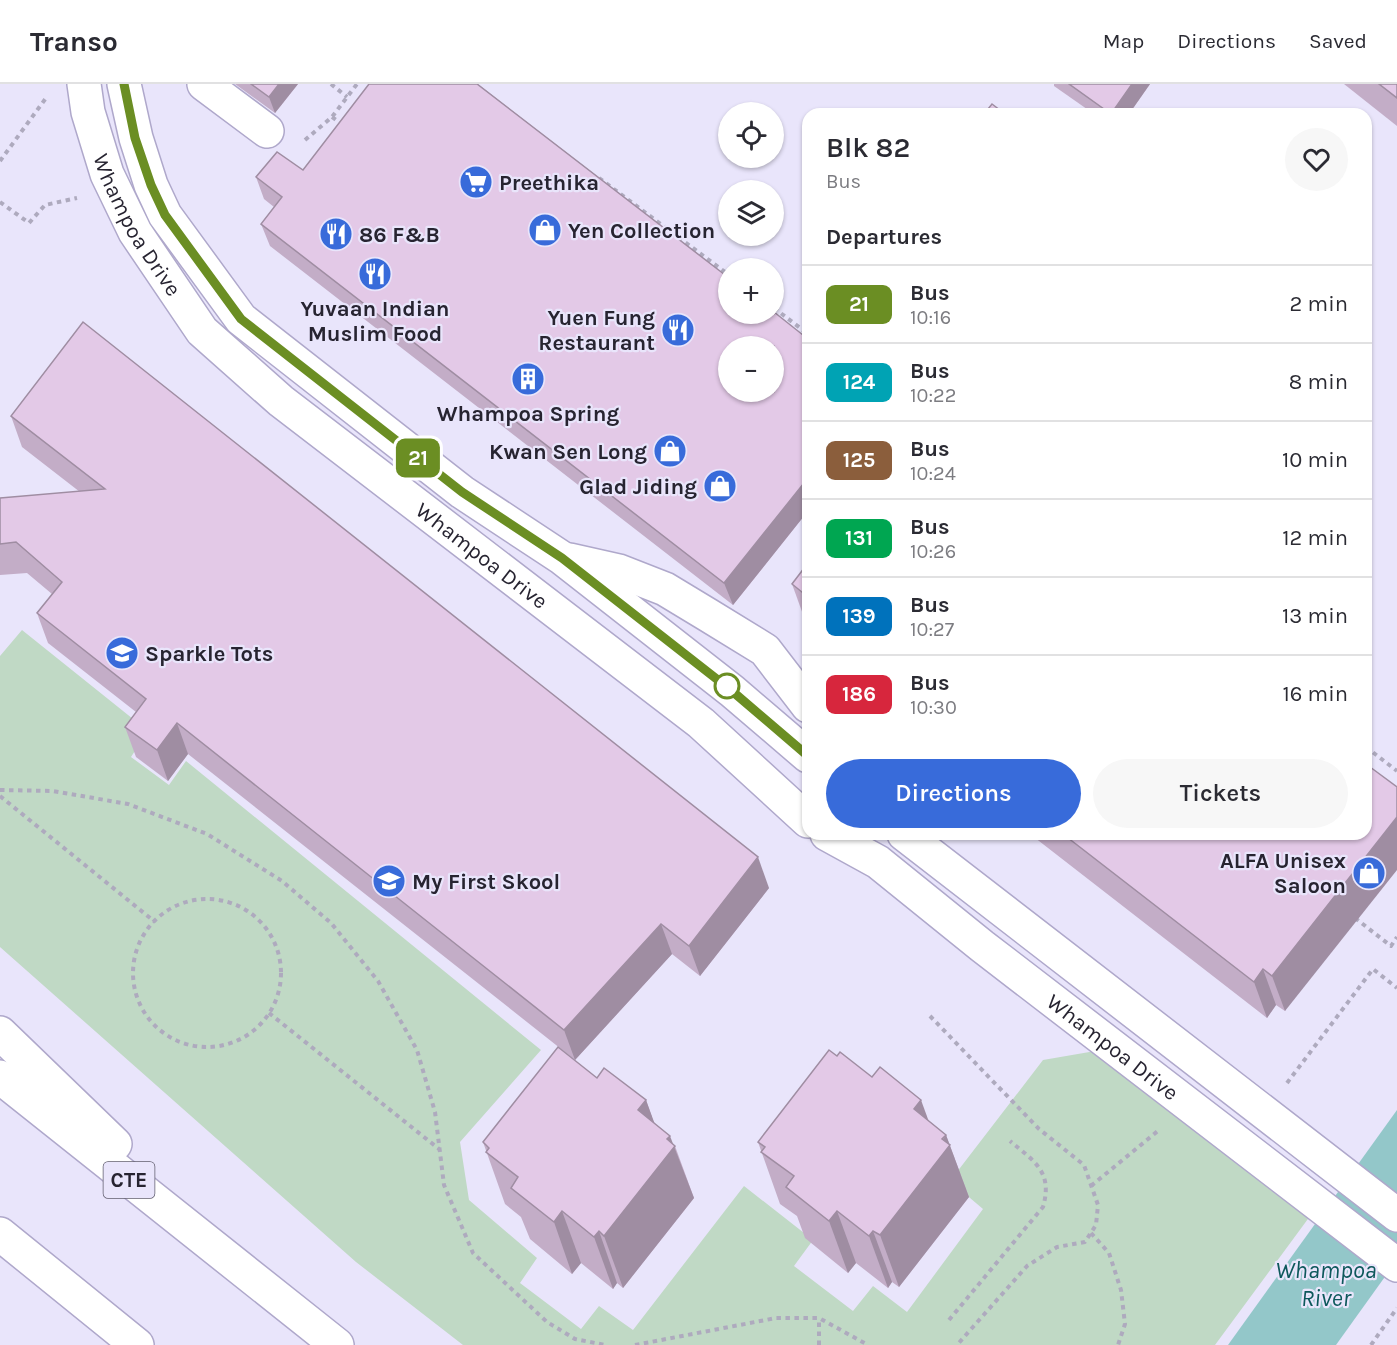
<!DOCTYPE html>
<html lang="en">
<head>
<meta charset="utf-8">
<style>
  body { margin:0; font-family:Karla,sans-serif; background:#f7f7f7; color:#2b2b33; height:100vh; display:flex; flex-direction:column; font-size:22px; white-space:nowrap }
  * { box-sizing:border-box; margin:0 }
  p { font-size:20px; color:#7c7c81 }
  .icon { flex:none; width:33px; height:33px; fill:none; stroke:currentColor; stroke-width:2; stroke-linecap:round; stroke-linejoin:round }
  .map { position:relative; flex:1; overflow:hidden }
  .drawer { position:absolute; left:802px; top:24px; width:570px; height:732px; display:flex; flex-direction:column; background:#fff; border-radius:18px; box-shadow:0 2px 4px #0004 }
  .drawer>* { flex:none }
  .badge { padding:0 12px; border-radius:9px; font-size:21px; line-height:39px }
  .fabs { position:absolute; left:718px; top:18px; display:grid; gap:12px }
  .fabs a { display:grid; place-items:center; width:66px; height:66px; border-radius:50%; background:#fff; box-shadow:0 2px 4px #0004; font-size:30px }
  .map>.badge { position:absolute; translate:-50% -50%; box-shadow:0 0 0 3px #fff }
  h2 { padding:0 24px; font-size:22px; line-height:54px }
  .round { display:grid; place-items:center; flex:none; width:63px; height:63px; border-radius:32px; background:#f7f7f7 }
  .overview { display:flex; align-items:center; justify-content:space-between; height:102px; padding:0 24px }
  h1 { font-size:28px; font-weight:600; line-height:45px }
  .action { display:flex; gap:12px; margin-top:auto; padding:12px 24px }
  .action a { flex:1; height:69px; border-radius:36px; background:#386bda; color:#fff; font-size:24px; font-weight:600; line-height:69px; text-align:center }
  .action a+a { background:#f7f7f7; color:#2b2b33 }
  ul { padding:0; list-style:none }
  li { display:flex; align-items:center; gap:18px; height:78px; padding:0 24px; border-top:2px solid #e1e1e2 }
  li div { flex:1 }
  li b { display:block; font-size:22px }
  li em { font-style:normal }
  li .badge { min-width:66px; font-weight:700; text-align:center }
  header { display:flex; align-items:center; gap:36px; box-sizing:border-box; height:84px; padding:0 30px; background:#fff; border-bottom:2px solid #e1e1e2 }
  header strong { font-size:28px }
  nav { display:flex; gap:33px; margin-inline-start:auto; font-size:21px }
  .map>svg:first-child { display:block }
</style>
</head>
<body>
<header>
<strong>Transo</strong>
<nav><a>Map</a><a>Directions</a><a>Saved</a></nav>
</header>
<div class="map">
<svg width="1397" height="1261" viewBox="0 0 1397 1261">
  <rect width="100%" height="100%" fill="#e9e5fb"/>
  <path fill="#c0d9c5" d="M22 546 148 647 131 673 169 701 186 677 541 966 460 1058 469 1116 537 1174 520 1199 581 1245 599 1222 633 1246 744 1102 813 1156 794 1182 853 1227 873 1202 907 1228 983 1125 950 1097 1043 976 1101 966 1316 1124 1215 1261H463L356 1178 0 863V572Z"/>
  <path fill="#93c7c9" d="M1397 1026V1176L1336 1261H1228Z"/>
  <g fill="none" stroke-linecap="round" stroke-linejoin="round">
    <defs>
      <g id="minor">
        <path id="s1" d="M84 0 88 28 107 90 135 148 202 247 281 317 701 639 808 737"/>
        <path d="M124 0 136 54 151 101 165 131 241 235 462 408 562 474 732 607 808 672"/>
        <path d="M204 0 267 47"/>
        <path d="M570 476 619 487 665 505 708 531 765 566 808 622"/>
        <path id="s2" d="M827 750 878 778 982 862 1397 1181"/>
        <path d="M904 750 1397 1131"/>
      </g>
      <g id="highway">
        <path d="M0 949 115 1060"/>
        <path d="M0 993 337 1261"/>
        <path d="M0 1150 137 1261"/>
      </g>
    </defs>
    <use href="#minor" stroke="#afa8cb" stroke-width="36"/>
    <use href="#highway" stroke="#afa8cb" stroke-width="36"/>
    <g stroke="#aeaabe" stroke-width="4" stroke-dasharray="4.5 4.5" stroke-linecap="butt">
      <path d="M331 0 347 13"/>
      <path d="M332 33 343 41"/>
      <path d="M305 56 332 33 357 0"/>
      <path d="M0 77 46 14"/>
      <path d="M599 94 729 191"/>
      <path d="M0 118 29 139 45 121 77 114"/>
      <path d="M774 224 808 250"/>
      <path d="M1366 663 1397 687"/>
      <path d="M0 706 53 707 128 720 207 750 282 797 331 839 378 897 417 966 435 1028 444 1101 473 1169 547 1238 575 1255 605 1261"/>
      <path d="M0 712 155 838"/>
      <circle cx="207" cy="889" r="74"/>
      <path d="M1355 834 1391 862 1397 853"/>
      <path d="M269 929 439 1065"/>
      <path d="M930 932 1039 1045 1084 1081 1098 1121 1096 1141 1085 1158 1057 1163 1027 1182 957 1261"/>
      <path d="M1287 999 1373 885 1397 904"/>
      <path d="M1091 1102 1159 1046"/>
      <path d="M1091 1149 1109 1169 1121 1206 1125 1240 1118 1261"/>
      <path d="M949 1236 1043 1123C1053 1088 1035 1078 1010 1057"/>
      <path d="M635 1261 776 1234H819L868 1261"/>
      <path d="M819 1261V1235"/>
      <path d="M1371 1261 1397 1224"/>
    </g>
    <use href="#minor" stroke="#fff" stroke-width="33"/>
    <use href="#highway" stroke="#fff" stroke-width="33"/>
  </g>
  <g fill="#c3adc7">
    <path d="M235 0H298L275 29Z"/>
    <path d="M369 0H478L808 255V427L733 521 270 162 261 140 274 123 264 115 256 93 303 86Z"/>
    <path d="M1054 0H1150L1129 30H1094L1054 2Z"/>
    <path d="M1344 0H1397V42Z"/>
    <path d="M11 332 769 804 700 892 672 870 575 976 188 670 168 697 136 673 125 643 136 628 48 559 37 529 52 510 27 489 0 491V414L80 408 22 363Z"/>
    <path d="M808 479V538L805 536 792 500Z"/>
    <path d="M1030 750H1366L1285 927 1276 921 1267 934Z"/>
    <path d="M646 1016 654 1039 675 1062 694 1114 623 1204 617 1199 613 1205 581 1179 572 1190 530 1155 521 1133 505 1120 483 1058Z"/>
    <path d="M929 1037 946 1051 969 1113 899 1203 892 1198 888 1204 856 1179 848 1189 805 1154 797 1132 780 1120 758 1058Z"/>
  </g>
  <g fill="#9f8da2">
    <path d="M279 0H298L275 29 269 13Z"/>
    <path d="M1132 0H1150L1129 30H1111Z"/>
    <path d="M808 394V427L733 521 724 499Z"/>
    <path d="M177 639 188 670 168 697 157 666Z"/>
    <path d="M1397 733V786L1285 927 1272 892Z"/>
    <path d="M758 773 769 804 700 892 689 862Z"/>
    <path d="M661 840 672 870 575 976 564 946Z"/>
    <path d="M1263 885 1276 921 1267 934 1254 898Z"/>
    <path d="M646 1016 665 1068 638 1026Z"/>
    <path d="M921 1016 940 1068 914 1025Z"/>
    <path d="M946 1051 969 1113 899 1203 880 1151Z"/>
    <path d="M670 1052 694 1114 623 1204 604 1152 667 1055Z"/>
    <path d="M562 1127 581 1179 572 1190 554 1138Z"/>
    <path d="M837 1127 856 1179 848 1189 829 1137Z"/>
    <path d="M599 1147 617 1199 613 1205 594 1153Z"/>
    <path d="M873 1147 892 1198 888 1204 869 1152Z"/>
  </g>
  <g fill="#e3c9e7" stroke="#9f8da2" stroke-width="1.5" fill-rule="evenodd">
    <path d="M251 0H279L269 13Z"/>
    <path d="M369 0H477L729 194V230H774V228L808 255V394L724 499 261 140 282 113 256 93 277 68 303 86ZM729 262H774V308H729Z"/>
    <path d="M1069 0H1132L1111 30Z"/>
    <path d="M1379 0H1397V14Z"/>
    <path d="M992 20 1005 30H984Z"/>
    <path d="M83 238 758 773 689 862 661 840 564 946 177 639 157 666 125 643 146 615 37 529 62 498 16 458 0 460V414L105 405 11 332Z"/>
    <path d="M808 479V513L792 500Z"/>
    <path d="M1366 680 1397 703V733L1272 892 1263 885 1254 898 1063 750H1366Z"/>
    <path d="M558 963 597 994 604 984 646 1016 638 1026 670 1052 667 1055 675 1062 604 1152 599 1147 594 1153 562 1127 554 1138 511 1104 518 1093 486 1068 489 1064 483 1058Z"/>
    <path d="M829 966 837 972 840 968 872 993 880 983 921 1016 914 1025 946 1051 942 1055 950 1061 880 1151 873 1147 869 1152 837 1127 829 1137 786 1103 794 1092 761 1068 765 1063 758 1058Z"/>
  </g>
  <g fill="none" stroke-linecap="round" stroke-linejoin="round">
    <defs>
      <path id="line" d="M124 0 135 54 151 101 165 131 241 235 462 408 562 474 732 607 808 672"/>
    </defs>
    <use href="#line" stroke="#fff" stroke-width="14"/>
    <use href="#line" stroke="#6b8e23" stroke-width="9"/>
  </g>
  <defs>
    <symbol id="supermarket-disc" viewBox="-11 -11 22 22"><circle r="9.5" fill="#386bda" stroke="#e9e5fb"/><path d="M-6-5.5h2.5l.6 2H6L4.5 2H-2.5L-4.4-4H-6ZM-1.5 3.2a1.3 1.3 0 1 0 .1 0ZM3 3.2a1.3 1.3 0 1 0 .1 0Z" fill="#fff"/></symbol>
    <symbol id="shop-disc" viewBox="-11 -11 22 22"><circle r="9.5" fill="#386bda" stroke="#e9e5fb"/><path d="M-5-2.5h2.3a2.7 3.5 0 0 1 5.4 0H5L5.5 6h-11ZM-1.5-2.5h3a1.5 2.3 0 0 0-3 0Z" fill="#fff"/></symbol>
    <symbol id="restaurant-disc" viewBox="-11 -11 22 22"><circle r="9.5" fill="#386bda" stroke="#e9e5fb"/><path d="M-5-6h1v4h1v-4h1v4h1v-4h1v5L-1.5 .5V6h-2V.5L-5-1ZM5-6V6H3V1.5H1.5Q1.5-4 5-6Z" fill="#fff"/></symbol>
    <symbol id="building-disc" viewBox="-11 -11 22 22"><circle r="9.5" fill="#386bda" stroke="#e9e5fb"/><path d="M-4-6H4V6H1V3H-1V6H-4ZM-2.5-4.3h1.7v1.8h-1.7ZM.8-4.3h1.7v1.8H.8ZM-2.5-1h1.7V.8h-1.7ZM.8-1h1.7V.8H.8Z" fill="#fff"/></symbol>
    <symbol id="school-disc" viewBox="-11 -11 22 22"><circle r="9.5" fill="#386bda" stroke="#e9e5fb"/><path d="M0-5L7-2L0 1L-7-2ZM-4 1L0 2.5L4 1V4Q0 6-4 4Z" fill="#fff"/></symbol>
  </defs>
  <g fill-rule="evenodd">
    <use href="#supermarket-disc" x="457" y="79" width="38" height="38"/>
    <use href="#shop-disc" x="526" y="127" width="38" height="38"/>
    <use href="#restaurant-disc" x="317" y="131" width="38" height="38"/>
    <use href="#restaurant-disc" x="356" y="171" width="38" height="38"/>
    <use href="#restaurant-disc" x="659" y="227" width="38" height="38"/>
    <use href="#building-disc" x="509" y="276" width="38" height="38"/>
    <use href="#shop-disc" x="651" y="348" width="38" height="38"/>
    <use href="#shop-disc" x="701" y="383" width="38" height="38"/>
    <use href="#school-disc" x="103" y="550" width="38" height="38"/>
    <use href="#shop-disc" x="1350" y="770" width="38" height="38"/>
    <use href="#school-disc" x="370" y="778" width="38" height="38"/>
  </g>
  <circle fill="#fff" stroke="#6b8e23" stroke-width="3" cx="727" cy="602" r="12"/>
  <g text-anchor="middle" stroke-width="4.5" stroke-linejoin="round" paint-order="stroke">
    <rect fill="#e9e5fb" stroke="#615e6e" stroke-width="1.5" x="103.5" y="1078" width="51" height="36" rx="4.5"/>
    <g font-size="21" font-weight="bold" fill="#272431">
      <text x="129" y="1103">CTE</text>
    </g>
    <g font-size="22" font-weight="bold" fill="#272431" stroke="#e9e5fb" text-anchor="start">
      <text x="499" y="106">Preethika</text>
      <text x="568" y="154">Yen Collection</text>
      <text x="359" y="158">86 F&amp;B</text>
      <text x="375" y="232" text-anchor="middle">Yuvaan Indian<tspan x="375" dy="25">Muslim Food</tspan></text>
      <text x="655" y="241" text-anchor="end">Yuen Fung<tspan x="655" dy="25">Restaurant</tspan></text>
      <text x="528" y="337" text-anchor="middle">Whampoa Spring</text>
      <text x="647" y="375" text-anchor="end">Kwan Sen Long</text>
      <text x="697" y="410" text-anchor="end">Glad Jiding</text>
      <text x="145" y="577">Sparkle Tots</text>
      <text x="1346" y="784" text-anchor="end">ALFA Unisex<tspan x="1346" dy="25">Saloon</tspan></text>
      <text x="412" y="805">My First Skool</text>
    </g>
    <g font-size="22" fill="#272431" stroke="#e9e5fb">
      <text dy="8" stroke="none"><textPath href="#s1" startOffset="152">Whampoa Drive</textPath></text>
      <text dy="8" stroke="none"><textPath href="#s1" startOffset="636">Whampoa Drive</textPath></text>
      <text dy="8" stroke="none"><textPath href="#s2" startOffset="357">Whampoa Drive</textPath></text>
    </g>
    <g font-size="24" font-style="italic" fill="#0d585b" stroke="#e9e5fb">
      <text x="1326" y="1194">Whampoa<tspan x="1326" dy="28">River</tspan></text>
    </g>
  </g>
</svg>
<div class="fabs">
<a><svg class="icon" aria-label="locate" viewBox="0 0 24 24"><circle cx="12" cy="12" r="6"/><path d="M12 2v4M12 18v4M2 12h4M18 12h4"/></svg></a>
<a><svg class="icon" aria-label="layers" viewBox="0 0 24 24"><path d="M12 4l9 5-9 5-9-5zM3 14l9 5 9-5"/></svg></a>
<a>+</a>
<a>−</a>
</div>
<b class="badge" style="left:418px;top:374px;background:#6b8e23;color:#fff">21</b>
<section class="drawer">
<div class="overview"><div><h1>Blk 82</h1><p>Bus</p></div><a class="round"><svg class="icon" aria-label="heart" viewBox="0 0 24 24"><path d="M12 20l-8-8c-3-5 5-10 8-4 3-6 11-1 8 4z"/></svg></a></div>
<h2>Departures</h2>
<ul>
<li><span class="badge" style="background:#6b8e23;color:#fff">21</span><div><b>Bus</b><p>10:16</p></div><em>2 min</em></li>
<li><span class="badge" style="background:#00a3b4;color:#fff">124</span><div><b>Bus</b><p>10:22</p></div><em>8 min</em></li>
<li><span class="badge" style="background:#8b5e3c;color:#fff">125</span><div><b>Bus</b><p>10:24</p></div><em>10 min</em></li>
<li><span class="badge" style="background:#00a651;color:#fff">131</span><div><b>Bus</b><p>10:26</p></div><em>12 min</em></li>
<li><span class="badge" style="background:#0072bc;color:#fff">139</span><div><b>Bus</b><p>10:27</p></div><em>13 min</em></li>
<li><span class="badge" style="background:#d7263d;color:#fff">186</span><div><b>Bus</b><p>10:30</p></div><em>16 min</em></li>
</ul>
<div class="action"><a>Directions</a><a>Tickets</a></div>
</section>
</div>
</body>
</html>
